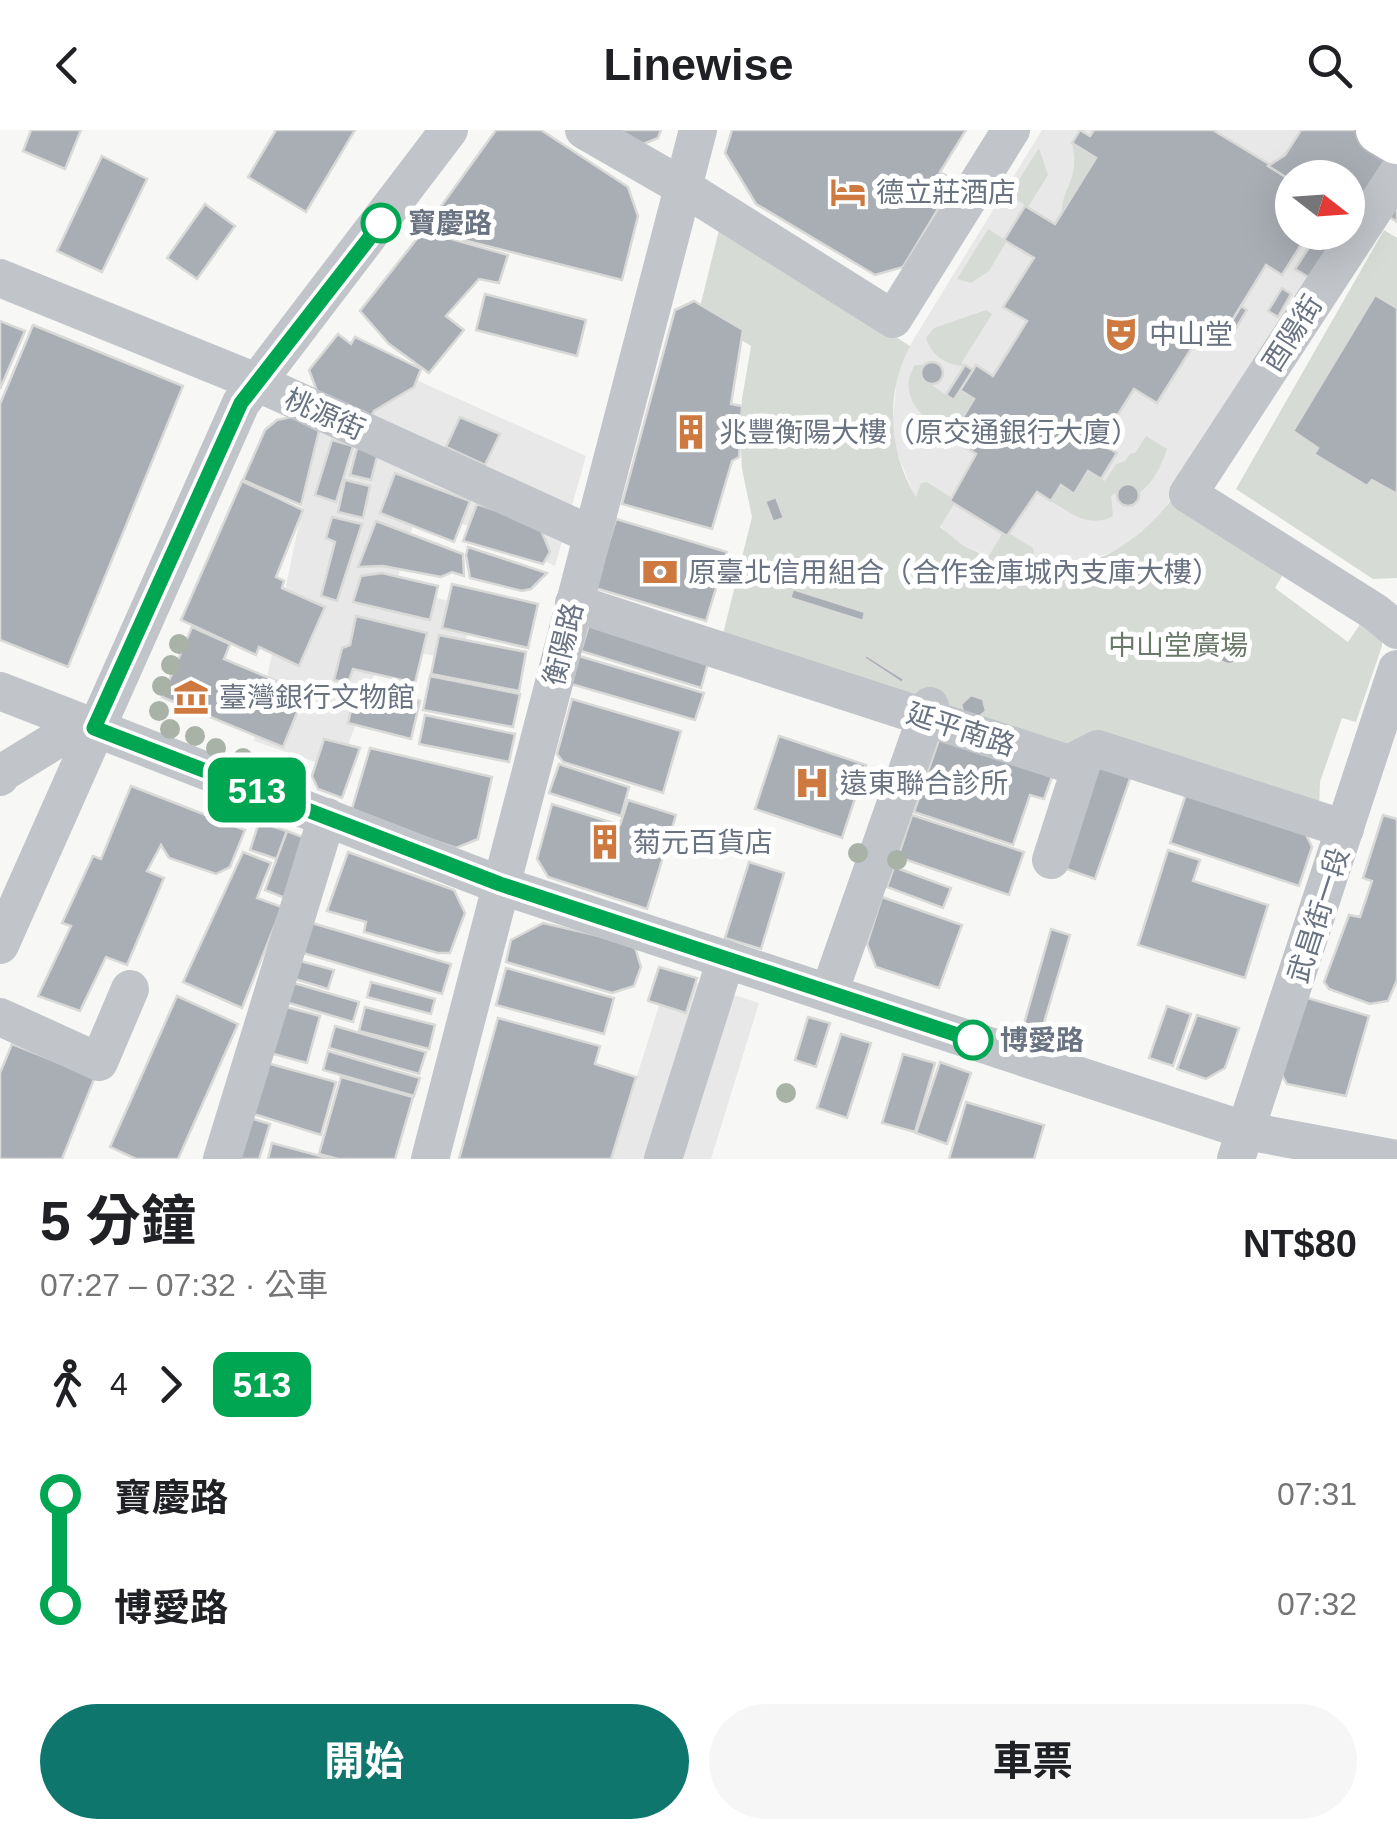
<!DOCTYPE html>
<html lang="zh-TW">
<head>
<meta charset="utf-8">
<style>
  body { margin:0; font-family:Helvetica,"Noto Sans TC",sans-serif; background:#f6f6f6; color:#202124; height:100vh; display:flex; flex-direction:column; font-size:38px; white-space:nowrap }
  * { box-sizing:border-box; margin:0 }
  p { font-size:32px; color:#757577 }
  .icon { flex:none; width:55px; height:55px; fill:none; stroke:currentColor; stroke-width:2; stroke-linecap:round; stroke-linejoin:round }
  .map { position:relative; height:1029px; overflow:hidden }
  .sheet { display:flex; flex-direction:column; background:#fff; flex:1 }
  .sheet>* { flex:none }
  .badge { padding:0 20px; border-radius:15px; font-size:35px; line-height:65px }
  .needle { width:65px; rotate:107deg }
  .buttons { position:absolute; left:1275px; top:30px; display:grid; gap:20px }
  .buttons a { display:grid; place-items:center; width:90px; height:90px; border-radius:50%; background:#fff; box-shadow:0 10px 40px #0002; font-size:50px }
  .map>.badge { position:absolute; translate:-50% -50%; box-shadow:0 0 0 5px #fff }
  .legs { display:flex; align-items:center; gap:15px; height:110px; padding:0 40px; font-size:32px }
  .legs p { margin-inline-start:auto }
  .headline { display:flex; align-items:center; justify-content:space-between; height:170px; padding:0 40px }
  h1 { font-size:55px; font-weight:700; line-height:75px }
  .action { display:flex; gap:20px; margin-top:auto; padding:20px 40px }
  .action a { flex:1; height:115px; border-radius:60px; background:#0f766e; color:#fff; font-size:40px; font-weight:700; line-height:115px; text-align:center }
  .action a+a { background:#f6f6f6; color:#202124 }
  ul { padding:0 40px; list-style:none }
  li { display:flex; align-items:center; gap:35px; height:110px; font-size:38px }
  li i { display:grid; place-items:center; width:15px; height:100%; margin:0 12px; background:currentColor }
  li i::after { content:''; width:25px; height:25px; margin:-12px; border:8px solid; border-radius:50%; background:#fff }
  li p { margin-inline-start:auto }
  li:first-child i { background:linear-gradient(#0000 50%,currentColor 0) }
  li:last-child i { background:linear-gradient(currentColor 50%,#0000 0) }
  header { display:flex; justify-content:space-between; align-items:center; height:130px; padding:0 40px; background:#fff; font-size:45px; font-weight:700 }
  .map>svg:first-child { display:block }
</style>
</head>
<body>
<header><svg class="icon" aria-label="back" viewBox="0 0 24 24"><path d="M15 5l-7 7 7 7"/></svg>Linewise<svg class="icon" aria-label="search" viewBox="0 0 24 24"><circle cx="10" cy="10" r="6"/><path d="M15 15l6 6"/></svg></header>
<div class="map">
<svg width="1397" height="1029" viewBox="0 0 1397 1029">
  <rect width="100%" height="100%" fill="#f7f7f5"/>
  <g fill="#e8e8e8">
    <path d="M1042 0H1349L1378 18 1348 89V48H1292V102L1339 103 1160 386 1123 417 1079 435 1055 438 1008 434 964 416 945 401 914 364 896 320 892 296 897 248 904 225Z"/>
    <path d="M336 214 586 326 555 436 419 374 395 457 475 478 460 530 384 517 339 640 254 611Z"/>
    <path d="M669 844 759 873 711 1029H611Z"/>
  </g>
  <g fill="#d6dcd5">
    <path d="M1072 13 1096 28 1062 83C1061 58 1081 50 1072 13Z"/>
    <path d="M1039 18 1048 45 1028 77 1009 65Z"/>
    <path d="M720 96 910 216C885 263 888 321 916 367L921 353 927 352 952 368 954 374 940 397 964 416 988 427 1002 404 1007 406 1009 403 1033 418 1034 424 1024 437C1087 447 1139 414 1175 365L1288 436 1275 458 1348 512 1365 487 1382 504V516L1356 592 1342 588 1320 652 1319 679 1065 620 722 508 752 387 742 339 740 304 742 269 751 216 703 186 697 189Z"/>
    <path d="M988 99 1007 111 989 141 971 153 957 149Z"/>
    <path d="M1384 100 1397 108V448L1373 449 1236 359Z"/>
    <path d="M986 180 992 184 962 232 964 236C947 236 931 225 926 208L934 198Z"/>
    <path d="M915 235H924L922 248 953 270 960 260 974 269 960 292 971 299 962 315C936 299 892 271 915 235Z"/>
    <path d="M1146 306 1167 319C1161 336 1154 352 1139 363L1129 354 1111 366 1113 386C1090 399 1070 383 1051 371L1061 355 1074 363 1088 341 1105 351 1116 334 1125 331 1130 324 1136 322Z"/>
  </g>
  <g fill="#a9aeb4" stroke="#d9d9d7" stroke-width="2.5">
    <path d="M31 0H81L65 39 23 21Z"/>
    <path d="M276 0H355L306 82 248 47Z"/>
    <path d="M496 0H541L628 57 638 86 622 150 424 100Z"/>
    <path d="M619 0H661L658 8 641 15Z"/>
    <path d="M732 0H966L940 42 955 51 903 137 875 145 756 74 725 23Z"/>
    <path d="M1080 0 1090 6 1094 0H1213L1292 48V94L1289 100 1304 110 1282 145 1266 135 1222 207 1209 212 1198 208 1157 273 1134 259 1100 313 1117 323 1101 349 1088 341 1074 364 1061 355 1051 371 1037 362 1007 406 950 371 976 324 962 315 971 299 960 292 974 269 960 260 976 235 993 246 1027 191 1003 177 1034 128 1004 110 1025 76 1055 94 1096 28 1072 13Z"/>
    <path d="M1301 0H1397V92L1388 86 1338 165 1295 139 1319 102H1348V48H1292V51L1268 36 1285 25Z"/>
    <path d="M102 26 147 49 102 142 57 121Z"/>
    <path d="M205 74 235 96 197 149 167 128Z"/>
    <path d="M423 101 508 125 499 153 479 149 446 186 464 200 429 243 389 214 360 181Z"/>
    <path d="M1282 158 1291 164 1278 187 1268 181Z"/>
    <path d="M485 164 586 190 577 226 476 200Z"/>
    <path d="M1375 165 1397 178V364L1372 350 1367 356 1314 324 1318 318 1293 301Z"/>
    <path d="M694 171 743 200 731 274 742 276 739 327 732 331 712 399 622 374 675 180Z"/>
    <path d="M1241 176 1247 180 1235 200 1229 196Z"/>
    <path d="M0 191 25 201 0 259Z"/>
    <path d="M33 195 183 256 68 537 0 510V274Z"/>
    <path d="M338 204 351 214 355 207 421 239 414 257 374 281 370 289 320 269 309 240Z"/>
    <circle cx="932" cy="243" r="11"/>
    <path d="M965 235 973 240 954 270 946 265Z"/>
    <path d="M291 287 319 301 301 375 243 350 265 300 277 290Z"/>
    <path d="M460 287 500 304 485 335 446 317Z"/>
    <path d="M332 310 353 316 336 372 315 365Z"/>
    <path d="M357 318 378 323 371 350 350 345Z"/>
    <path d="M395 343 470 371 454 412 380 383Z"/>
    <path d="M345 350 370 356 363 388 338 382Z"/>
    <path d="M242 351 303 380 276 447 284 451 282 458 325 477 299 536 259 517 256 525 181 490Z"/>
    <circle cx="1128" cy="365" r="11"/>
    <path d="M776 367 784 388 773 392 765 371Z"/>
    <path d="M477 374 539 395 550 422 543 434 463 411Z"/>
    <path d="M332 387 362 394 337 471 321 466 335 412 326 408Z"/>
    <path d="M616 389 727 422 706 491 595 458Z"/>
    <path d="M376 391 463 424 464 446 452 442 441 447 383 436 358 437Z"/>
    <path d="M468 417 547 443 531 459 522 461 470 448 466 425Z"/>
    <path d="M382 443 438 456 430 490 353 472 361 446Z"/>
    <path d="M452 454 538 474 528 518 442 498Z"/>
    <path d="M793 459 865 482 863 491 790 468Z"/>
    <path d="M356 486 427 503 415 553 353 539 348 553 334 550 342 518 350 515Z"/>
    <path d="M590 491 712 519 701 558 581 521Z"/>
    <path d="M192 497 230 514 224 529 305 563 283 617 162 567Z"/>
    <path d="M439 505 526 522 519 561 431 544Z"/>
    <circle cx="1229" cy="522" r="12"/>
    <path d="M866 525 904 549 902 553 864 528Z"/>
    <path d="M579 526 704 563 695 590 571 554Z"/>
    <path d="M430 546 520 564 513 597 423 580Z"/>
    <path d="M357 555 420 571 411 609 348 593Z"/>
    <path d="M971 565 983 569 986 581 976 590 964 586 961 574Z"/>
    <path d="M572 569 681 601 663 663 563 632 557 624Z"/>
    <path d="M425 585 515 604 509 632 419 614Z"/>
    <path d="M944 595 1057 633 1044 669 1030 665 1013 715 914 682Z"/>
    <path d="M779 606 866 635 842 708 755 679Z"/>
    <path d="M324 609 360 618 342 668 318 659 312 646Z"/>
    <path d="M370 618 492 647 478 709 456 718 351 682Z"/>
    <path d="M1095 630 1132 643 1095 749 1058 736Z"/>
    <path d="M559 634 629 657 621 686 549 663Z"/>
    <path d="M131 656 245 700 230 737 216 744 169 728 161 715 147 741 164 748 127 835 106 827 80 881 38 866 71 796 62 793 93 726 101 729Z"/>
    <path d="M1187 661 1303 698 1312 717 1299 756 1170 713Z"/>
    <path d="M628 670 676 685 647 779 548 747 537 729 552 674 620 695Z"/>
    <path d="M912 685 1024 722 1009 765 898 727Z"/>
    <path d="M1383 685 1397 689V850L1388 871 1370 874 1329 859 1324 852 1349 785 1360 787 1372 751 1363 748Z"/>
    <path d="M259 692 287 701 277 729 250 720Z"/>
    <path d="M287 701 305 708 295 772 265 760Z"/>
    <path d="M1168 720 1200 730 1193 751 1268 775 1245 848 1138 815Z"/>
    <path d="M243 722 271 733 257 768 282 777 242 878 183 852Z"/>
    <path d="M348 722 454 760 465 783 450 823H438L364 802 366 792 327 781Z"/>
    <path d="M749 732 784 743 761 819 725 808Z"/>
    <path d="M894 737 951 758 943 778 887 757Z"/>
    <path d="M882 767 962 795 939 858 876 837 867 814Z"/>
    <path d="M312 793 451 834 442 864 303 823Z"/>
    <path d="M543 793 634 814 641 837 634 856 612 863 506 832 511 810Z"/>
    <path d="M1051 799 1070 805 1040 906 1022 901Z"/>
    <path d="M293 829 334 840 328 859 288 847Z"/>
    <path d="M659 837 697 848 686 883 648 871Z"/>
    <path d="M506 838 614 868 604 904 496 875Z"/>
    <path d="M287 851 359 872 353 892 282 871Z"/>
    <path d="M371 852 435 869 431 884 367 867Z"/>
    <path d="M177 866 238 894 178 1029H136L110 1017Z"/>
    <path d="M1301 866 1369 886 1346 966 1287 954 1283 947 1280 929Z"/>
    <path d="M283 876 320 886 307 933 270 923Z"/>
    <path d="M1167 876 1191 884 1173 936 1149 928Z"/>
    <path d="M365 877 435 895 429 919 359 901Z"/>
    <path d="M1197 885 1239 898 1225 938 1206 949 1177 939Z"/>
    <path d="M808 887 830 893 816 937 795 930Z"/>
    <path d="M498 888 600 916 595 934 636 947 611 1029H459Z"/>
    <path d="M335 896 426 922 419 944 329 918Z"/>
    <path d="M841 904 871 913 847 988 817 978Z"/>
    <path d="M12 914 95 947 62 1029H0V943Z"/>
    <path d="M328 921 420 948 414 966 323 940Z"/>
    <path d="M903 924 935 933 915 1002 882 993Z"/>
    <path d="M940 932 971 943 947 1014 916 1003Z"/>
    <path d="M267 933 336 952 321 1005 244 981Z"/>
    <path d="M341 947 413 967 395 1029H338L319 1024Z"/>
    <path d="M966 972 1044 995 1034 1029H949Z"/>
    <path d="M244 986 270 994 259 1029H232Z"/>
    <path d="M272 1013 331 1029H268Z"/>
  </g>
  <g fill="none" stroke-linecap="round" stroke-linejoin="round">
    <defs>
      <path id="major" d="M1380 0 1397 10"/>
    </defs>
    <use href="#major" stroke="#b5b7bc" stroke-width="52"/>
    <g stroke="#c1c4c8" stroke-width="38">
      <path d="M584 0 683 57 893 189 1011 0"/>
      <path d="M1397 44 1188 364 1375 482 1397 500"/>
      <path d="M0 148 256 252 592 405"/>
      <path d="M574 473 1069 634 1098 619 1345 699"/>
      <path d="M0 561 500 755 1247 1001 1396 1029"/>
      <path d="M0 647 2 643 64 605 94 597"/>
      <path d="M1051 730 1084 627"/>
      <path d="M0 815 241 273 449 0"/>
      <path d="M829 863 930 576"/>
      <path d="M0 887 99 932 130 859"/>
      <path d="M222 1029 327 687"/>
      <path d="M430 1029 698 0"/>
      <path d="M663 1029 726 829"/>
      <path d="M1236 1029 1397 539"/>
    </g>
    <use href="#major" stroke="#fff" stroke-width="48"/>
  </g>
  <g fill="#a9b2a7">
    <circle cx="179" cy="514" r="10"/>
    <circle cx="171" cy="535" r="10"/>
    <circle cx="162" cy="556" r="10"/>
    <circle cx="159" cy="581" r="10"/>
    <circle cx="170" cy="599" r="10"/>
    <circle cx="195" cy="606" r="10"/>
    <circle cx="216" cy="618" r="10"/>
    <circle cx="243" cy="628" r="10"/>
    <circle cx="277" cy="642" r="10"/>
    <circle cx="858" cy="723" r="10"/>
    <circle cx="897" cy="730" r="10"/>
    <circle cx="786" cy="963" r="10"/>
  </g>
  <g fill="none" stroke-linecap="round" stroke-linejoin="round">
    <defs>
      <path id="line-1" d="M381 93 241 273 94 598 500 754 973 910"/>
    </defs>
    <use href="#line-1" stroke="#fff" stroke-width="22"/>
    <use href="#line-1" stroke="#00a651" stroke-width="15"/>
  </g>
  <defs>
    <symbol id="hotel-bare" viewBox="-9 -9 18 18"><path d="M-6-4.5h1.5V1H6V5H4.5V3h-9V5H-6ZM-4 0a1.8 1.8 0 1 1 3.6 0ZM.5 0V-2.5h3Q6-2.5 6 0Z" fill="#cd793f" stroke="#fff" stroke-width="2.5" paint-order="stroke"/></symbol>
    <symbol id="theatre-bare" viewBox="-9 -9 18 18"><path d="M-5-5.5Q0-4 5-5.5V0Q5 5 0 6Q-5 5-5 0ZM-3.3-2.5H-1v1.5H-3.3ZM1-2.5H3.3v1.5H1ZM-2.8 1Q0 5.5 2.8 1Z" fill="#cd793f" stroke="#fff" stroke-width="2.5" paint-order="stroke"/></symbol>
    <symbol id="building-bare" viewBox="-9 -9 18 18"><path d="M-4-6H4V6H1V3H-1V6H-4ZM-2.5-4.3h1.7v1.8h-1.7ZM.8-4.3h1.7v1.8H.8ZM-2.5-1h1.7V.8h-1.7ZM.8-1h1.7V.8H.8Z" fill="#cd793f" stroke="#fff" stroke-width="2.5" paint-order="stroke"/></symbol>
    <symbol id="bank-bare" viewBox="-9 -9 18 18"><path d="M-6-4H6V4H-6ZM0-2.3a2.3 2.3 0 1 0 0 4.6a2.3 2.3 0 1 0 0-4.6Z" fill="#cd793f" stroke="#fff" stroke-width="2.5" paint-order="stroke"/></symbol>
    <symbol id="museum-bare" viewBox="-9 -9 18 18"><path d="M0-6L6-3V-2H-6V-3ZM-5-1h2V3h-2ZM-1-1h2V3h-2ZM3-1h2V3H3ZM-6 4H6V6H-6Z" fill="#cd793f" stroke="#fff" stroke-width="2.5" paint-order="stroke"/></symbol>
    <symbol id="hospital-bare" viewBox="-9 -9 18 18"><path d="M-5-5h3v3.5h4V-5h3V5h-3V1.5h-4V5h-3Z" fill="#cd793f" stroke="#fff" stroke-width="2.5" paint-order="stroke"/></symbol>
  </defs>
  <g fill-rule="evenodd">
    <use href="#hotel-bare" x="823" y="37" width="50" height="50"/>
    <use href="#theatre-bare" x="1096" y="179" width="50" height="50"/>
    <use href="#building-bare" x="666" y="277" width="50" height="50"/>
    <use href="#bank-bare" x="635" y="417" width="50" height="50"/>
    <use href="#museum-bare" x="166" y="542" width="50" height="50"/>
    <use href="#hospital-bare" x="787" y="628" width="50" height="50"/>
    <use href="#building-bare" x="580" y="687" width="50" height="50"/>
  </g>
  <g fill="#fff" stroke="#00a651" stroke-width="5">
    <circle cx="381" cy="93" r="18"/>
    <circle cx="973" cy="910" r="18"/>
  </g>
  <g text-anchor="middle" stroke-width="10" stroke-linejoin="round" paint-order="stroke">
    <g font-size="28" fill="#6a7382" stroke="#fff" text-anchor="start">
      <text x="876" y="72">德立莊酒店</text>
      <text x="1149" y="214">中山堂</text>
      <text x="719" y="312">兆豐衡陽大樓（原交通銀行大廈）</text>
      <text x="688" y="452">原臺北信用組合（合作金庫城內支庫大樓）</text>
      <text x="219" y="577">臺灣銀行文物館</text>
      <text x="840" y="663">遠東聯合診所</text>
      <text x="633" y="722">菊元百貨店</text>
    </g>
    <g font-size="28" font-weight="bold" fill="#6a7382" stroke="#fff" text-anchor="start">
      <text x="408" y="103">寶慶路</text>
      <text x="1000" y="920">博愛路</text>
    </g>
    <g font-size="28" fill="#6a7382" stroke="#fff">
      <text transform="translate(1292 203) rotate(-57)" y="10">酉陽街</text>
      <text transform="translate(325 284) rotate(24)" y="10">桃源街</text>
      <text transform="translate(563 514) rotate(-76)" y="10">衡陽路</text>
      <text transform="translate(961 599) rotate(18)" y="10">延平南路</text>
      <text transform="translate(1318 785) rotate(-72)" y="10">武昌街一段</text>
    </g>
    <g font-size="28" fill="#697a68" stroke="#fff">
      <text x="1178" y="525">中山堂廣場</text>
    </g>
  </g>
</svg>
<div class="buttons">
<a><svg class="needle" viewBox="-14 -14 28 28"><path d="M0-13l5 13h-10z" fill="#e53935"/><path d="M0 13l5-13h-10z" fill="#757577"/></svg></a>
</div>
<b class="badge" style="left:257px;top:660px;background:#00a651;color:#fff">513</b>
</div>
<section class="sheet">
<div class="headline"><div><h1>5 分鐘</h1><p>07:27 – 07:32 · 公車</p></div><b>NT$80</b></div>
<div class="legs"><svg class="icon" aria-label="walk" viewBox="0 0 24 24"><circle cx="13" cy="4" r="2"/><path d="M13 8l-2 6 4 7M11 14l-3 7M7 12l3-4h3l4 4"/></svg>4<svg class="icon" aria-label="forward" viewBox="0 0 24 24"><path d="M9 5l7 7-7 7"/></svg><b class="badge" style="background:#00a651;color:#fff">513</b></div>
<ul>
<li><i style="color:#00a651"></i><b>寶慶路</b><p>07:31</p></li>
<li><i style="color:#00a651"></i><b>博愛路</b><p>07:32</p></li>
</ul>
<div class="action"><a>開始</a><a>車票</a></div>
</section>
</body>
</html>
